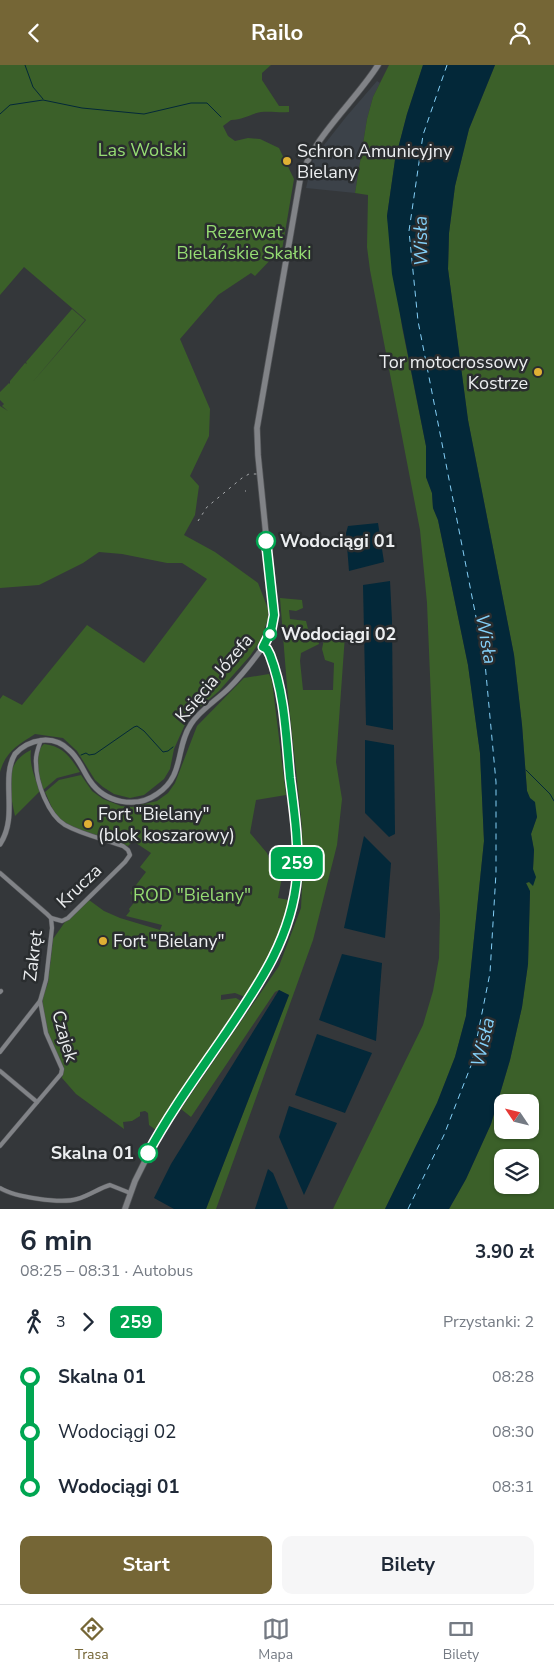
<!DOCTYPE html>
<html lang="pl">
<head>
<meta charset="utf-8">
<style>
  body { margin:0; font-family:"Nunito Sans",sans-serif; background:#f6f6f7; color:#1f2937; height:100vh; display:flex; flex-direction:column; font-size:19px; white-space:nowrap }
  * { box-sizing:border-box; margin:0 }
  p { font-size:16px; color:#747a83 }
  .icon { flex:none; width:28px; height:28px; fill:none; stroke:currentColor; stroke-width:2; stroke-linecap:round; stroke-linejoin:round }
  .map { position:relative; height:1144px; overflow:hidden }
  .sheet { display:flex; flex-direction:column; background:#fff; flex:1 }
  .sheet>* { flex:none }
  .badge { padding:0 10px; border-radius:8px; font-size:18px; line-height:32px }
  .needle { width:32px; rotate:305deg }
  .tools { position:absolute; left:494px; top:1029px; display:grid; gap:10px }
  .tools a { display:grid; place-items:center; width:45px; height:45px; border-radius:10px; background:#fff; box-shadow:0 1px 4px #0004; font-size:25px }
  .map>.badge { position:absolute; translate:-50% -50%; box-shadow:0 0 0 2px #fff }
  .legs { display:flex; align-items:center; gap:8px; height:55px; padding:0 20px; font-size:16px }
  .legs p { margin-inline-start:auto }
  .overview { display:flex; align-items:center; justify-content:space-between; height:85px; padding:0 20px }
  h1 { font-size:28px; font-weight:700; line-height:38px }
  .primary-button { display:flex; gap:10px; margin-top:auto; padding:10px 20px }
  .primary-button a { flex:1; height:58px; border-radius:10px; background:#756636; color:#fff; font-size:20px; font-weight:700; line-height:58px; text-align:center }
  .primary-button a+a { background:#f6f6f7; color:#1f2937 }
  ul { padding:0 20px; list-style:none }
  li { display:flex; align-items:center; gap:18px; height:55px; font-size:19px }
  li i { display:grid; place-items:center; width:8px; height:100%; margin:0 6px; background:currentColor }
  li i::after { content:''; width:12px; height:12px; margin:-6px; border:4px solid; border-radius:50%; background:#fff }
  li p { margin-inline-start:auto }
  li:first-child i { background:linear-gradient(#0000 50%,currentColor 0) }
  li:last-child i { background:linear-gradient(currentColor 50%,#0000 0) }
  header { display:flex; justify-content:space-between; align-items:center; height:65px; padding:0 20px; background:#756636; color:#fff; font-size:22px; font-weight:700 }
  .menu { display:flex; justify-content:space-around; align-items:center; height:70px; border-top:1px solid #e0e1e3; background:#fff; font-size:14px; color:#747a83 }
  .menu a { display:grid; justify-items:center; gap:2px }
  .menu .current { color:#756636 }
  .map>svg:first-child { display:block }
</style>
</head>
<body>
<header><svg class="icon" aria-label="back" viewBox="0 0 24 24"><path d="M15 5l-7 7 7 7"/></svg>Railo<svg class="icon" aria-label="person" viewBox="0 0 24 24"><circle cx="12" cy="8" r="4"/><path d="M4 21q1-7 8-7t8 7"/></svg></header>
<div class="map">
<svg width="554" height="1144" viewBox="0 0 554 1144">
  <rect width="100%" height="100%" fill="#34373a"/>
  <path fill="#3c4249" d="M377 16 380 18 373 32 367 54 355 128 306 123 313 94 346 52Z"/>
  <g fill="#3b6029" fill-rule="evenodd">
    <path d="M0 0H271L262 8V15L279 41H289V47C280 48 271 46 261 47 250 49 243 55 231 55L223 61 228 71 235 76 248 73 260 74 279 83 294 114 281 191 275 190 255 211 251 208 218 230 180 274 210 344 209 371 190 411 199 421 195 450 184 470 215 487 258 518 268 544V554L260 576 250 591 219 626 192 649 187 655 174 684 170 704 164 714 144 730 130 733 114 729 103 722 95 715 77 686 63 673 35 669C18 680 6 686 0 707V634L3 630 22 640 87 560 144 598 207 514 182 498H167L122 489 99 487 83 498 39 520 0 523V341L8 346 2 341 4 339 0 335V327L9 318 10 319V316L25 298 27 299 26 297 72 244 85 255 31 319 86 255 24 202 0 230Z"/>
    <path d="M389 0H423L407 49 395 95 387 151 402 262 426 381V412L432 428 433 443 438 455 468 600 480 688 484 776 466 951 455 992 437 1038 385 1144H333L423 960 433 926 439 893 440 850 427 538 420 465 370 205 367 182 368 130 355 128 367 54 373 32Z"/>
    <path d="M495 0H554V1144H449L466 1114 491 1059 510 995 522 942 528 899 530 827 526 818 529 817 533 804 534 785 531 769 537 752 527 726 522 660 514 590 468 355 448 204 449 168 455 121 469 64ZM502 1038H530V1065H502ZM502 1092H530V1120H502Z"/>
    <path d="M280 533 302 535 303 543 296 546 289 545 290 554 306 556 308 564 317 569 319 579 301 588 300 596 303 625H333L334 598 325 595 322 584 325 569 345 570 336 697 342 734 337 780 313 875 216 1144H206L289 930 279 925 275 927 191 1052 181 1044 279 901 301 843 303 804 302 762 287 621Z"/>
    <path d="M269 609 272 616 286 730 256 735 250 768 267 788 273 805 282 812 278 833 289 835 279 874 265 902 245 932 235 928 221 930V935L236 933 241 936 156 1065 149 1060 148 1048 145 1046 140 1047V1051L132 1056 123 1057 124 1064 76 1029 62 1013 64 1003 49 977 45 962 42 934 48 918 53 874 65 857 89 835 104 846 120 853 160 865 162 860 126 851 130 846 129 844 136 835 130 828 146 807 140 802 151 788 133 776 128 781C109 772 72 767 58 752 52 745 49 735 45 727L59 715 81 710 92 726 103 734 121 741 132 742 157 736 168 728 175 718 197 661 244 613Z"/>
    <path d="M44 679C63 681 70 692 80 707L57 713 43 725C40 710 31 690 44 679Z"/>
    <path d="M31 685C29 700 35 713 40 726L15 751C10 726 2 699 31 685Z"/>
  </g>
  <g fill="#032839">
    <path d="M423 0H495L469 64 455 121 449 168 448 204 468 355 514 590 522 660 527 726 530 733 535 737 537 752 531 769 534 785 533 804 536 812 533 821 529 817 526 818 530 826 528 899 522 942 510 995 491 1059 466 1114 449 1144H385L437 1038 455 992 466 951 484 776 480 688 468 600 438 455 433 443 432 428 426 412V381L392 209 387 151 395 95 407 49Z"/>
    <path d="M378 458 384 497 349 506 346 468 348 461Z"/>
    <path d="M390 516 392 556 393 665 366 660 363 520Z"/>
    <path d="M365 675 394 680 395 769 389 772 365 748Z"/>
    <path d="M364 771 391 798 385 873 344 863Z"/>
    <path d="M342 889 382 898 376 976 319 955Z"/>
    <path d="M279 925 289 930 206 1144H174L154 1133 171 1099Z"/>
    <path d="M317 969 372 988 345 1048 295 1030Z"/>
    <path d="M289 1041 337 1058 304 1130 279 1072Z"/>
    <path d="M268 1104 273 1108 288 1144H255Z"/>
  </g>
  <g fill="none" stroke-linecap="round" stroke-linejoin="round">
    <g stroke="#032839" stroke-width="1">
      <path d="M25 0 33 22 43 34"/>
      <path d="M0 49 10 40 43 35 82 43 144 49 191 38H207L221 52"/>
      <path d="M81 690 86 688 89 690 95 689 134 662 137 661 144 666 163 687 168 686 173 682"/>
      <path d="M526 705 550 729 554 736"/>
    </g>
    <path stroke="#84d0f8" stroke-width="1" stroke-dasharray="6 5" stroke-linecap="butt" d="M408 1144 444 1070 472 998 490 908 496 808V717L485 598 418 256 409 166 423 70 447 0"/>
    <defs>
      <g id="minor">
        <path d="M41 675C38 683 35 690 36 698 36 717 48 750 65 760 83 770 104 774 123 781L128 785 130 790 125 797 68 853 62 856 51 853"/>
        <path d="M0 808 47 849 51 853 52 863 46 915 40 936 0 987"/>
        <path d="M0 927 1 926"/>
        <path d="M0 1006 37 1037"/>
        <path d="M0 1081 61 1009 62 1004 46 968 40 936"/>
        <path d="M0 1123C14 1132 61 1139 77 1134 89 1131 99 1123 110 1120L130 1128"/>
      </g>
      <path id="tertiary" d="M0 779C19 751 0 714 15 689 29 674 53 669 69 685 79 693 83 706 90 716 105 738 136 744 157 729 185 711 175 683 191 659 200 645 217 635 229 623 242 610 253 596 263 582"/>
      <path id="secondary" d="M125 1144 135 1116 156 1074 266 907 282 875 288 857 297 812 295 757 282 629 270 590 267 584 263 582 271 566 274 550 258 390 257 363 300 115C313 71 354 38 378 0"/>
    </defs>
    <use href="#minor" stroke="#525457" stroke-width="5"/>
    <use href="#tertiary" stroke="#525457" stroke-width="6"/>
    <use href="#secondary" stroke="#525457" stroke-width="7"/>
    <use href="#minor" stroke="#818387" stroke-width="4"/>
    <use href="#tertiary" stroke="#818387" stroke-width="5"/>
    <use href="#secondary" stroke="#818387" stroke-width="5.5"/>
    <g stroke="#a9acae" stroke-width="1" stroke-dasharray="2.5 5" stroke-linecap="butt">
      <path d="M245 426H246"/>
      <path d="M198 456 207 442 242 413 249 409H257"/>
    </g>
  </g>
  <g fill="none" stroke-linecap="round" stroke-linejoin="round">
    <defs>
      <path id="line-1" d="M148 1088C170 1047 198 1009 224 971 258 921 292 873 297 811 299 778 294 745 290 713 286 672 285 629 270 590L267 584 263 582 271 566 274 550 266 476"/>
    </defs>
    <use href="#line-1" stroke="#fff" stroke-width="11"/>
    <use href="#line-1" stroke="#00a651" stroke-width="8"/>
  </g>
  <g fill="#dfb034" stroke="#2a2d2f" stroke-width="2">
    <circle cx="287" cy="96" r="5"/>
    <circle cx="538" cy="307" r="5"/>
    <circle cx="88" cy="759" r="5"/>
    <circle cx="103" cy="876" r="5"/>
  </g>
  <g fill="#fff" stroke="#00a651" stroke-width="2.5">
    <circle cx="266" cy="476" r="9"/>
    <circle cx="270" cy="569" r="6"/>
    <circle cx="148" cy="1088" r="9"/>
  </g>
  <g text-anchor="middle" stroke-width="5" stroke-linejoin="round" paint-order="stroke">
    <g font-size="18" fill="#96dd73" stroke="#2a2d2f">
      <text x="142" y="91">Las Wolski</text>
      <text x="244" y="173">Rezerwat<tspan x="244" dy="21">Bielańskie Skałki</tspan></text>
      <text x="192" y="836">ROD "Bielany"</text>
    </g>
    <g font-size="18" fill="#eceef0" stroke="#2a2d2f" text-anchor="start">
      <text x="297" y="92">Schron Amunicyjny<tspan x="297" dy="21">Bielany</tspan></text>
      <text x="528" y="303" text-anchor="end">Tor motocrossowy<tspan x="528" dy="21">Kostrze</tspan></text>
      <text x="98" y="755">Fort "Bielany"<tspan x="98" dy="21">(blok koszarowy)</tspan></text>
      <text x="113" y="882">Fort "Bielany"</text>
    </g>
    <g font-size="18" font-weight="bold" fill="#eceef0" stroke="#2a2d2f" text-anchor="start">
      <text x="280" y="482">Wodociągi 01</text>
      <text x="281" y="575">Wodociągi 02</text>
      <text x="134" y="1094" text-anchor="end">Skalna 01</text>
    </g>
    <g font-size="18" fill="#eceef0" stroke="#2a2d2f">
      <text transform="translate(214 613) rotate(-50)" y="6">Księcia Józefa</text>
      <text transform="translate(79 821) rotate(-44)" y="6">Krucza</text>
      <text transform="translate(33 891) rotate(-83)" y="6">Zakręt</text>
      <text transform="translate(65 971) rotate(74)" y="6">Czajek</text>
    </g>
    <g font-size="19" font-style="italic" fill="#84d0f8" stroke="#2a2d2f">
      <text transform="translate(420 176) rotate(-91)" y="7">Wisła</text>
      <text transform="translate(487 574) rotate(80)" y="7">Wisła</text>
      <text transform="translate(482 977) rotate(-77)" y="7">Wisła</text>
    </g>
  </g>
</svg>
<div class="tools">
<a><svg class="needle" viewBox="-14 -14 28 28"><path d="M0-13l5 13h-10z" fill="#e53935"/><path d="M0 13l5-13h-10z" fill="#747a83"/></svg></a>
<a><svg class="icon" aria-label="layers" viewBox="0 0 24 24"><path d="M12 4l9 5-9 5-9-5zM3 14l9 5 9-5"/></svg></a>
</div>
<b class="badge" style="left:297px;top:798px;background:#00a651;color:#fff">259</b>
</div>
<section class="sheet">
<div class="overview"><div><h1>6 min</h1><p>08:25 – 08:31 · Autobus</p></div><b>3.90 zł</b></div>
<div class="legs"><svg class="icon" aria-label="walk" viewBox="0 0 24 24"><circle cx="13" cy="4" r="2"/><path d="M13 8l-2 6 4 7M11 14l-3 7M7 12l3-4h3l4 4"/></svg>3<svg class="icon" aria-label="forward" viewBox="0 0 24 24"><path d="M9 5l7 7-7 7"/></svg><b class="badge" style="background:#00a651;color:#fff">259</b><p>Przystanki: 2</p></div>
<ul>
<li><i style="color:#00a651"></i><b>Skalna 01</b><p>08:28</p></li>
<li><i style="color:#00a651"></i><span>Wodociągi 02</span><p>08:30</p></li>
<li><i style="color:#00a651"></i><b>Wodociągi 01</b><p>08:31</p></li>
</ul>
<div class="primary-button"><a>Start</a><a>Bilety</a></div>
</section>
<nav class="menu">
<a class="current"><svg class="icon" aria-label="directions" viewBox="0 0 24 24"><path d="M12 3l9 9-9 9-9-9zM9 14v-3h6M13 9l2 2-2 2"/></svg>Trasa</a>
<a><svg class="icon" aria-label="map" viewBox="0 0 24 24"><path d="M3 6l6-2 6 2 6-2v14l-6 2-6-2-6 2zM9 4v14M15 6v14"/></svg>Mapa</a>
<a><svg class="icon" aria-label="tickets" viewBox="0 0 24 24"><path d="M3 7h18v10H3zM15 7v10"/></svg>Bilety</a>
</nav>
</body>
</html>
